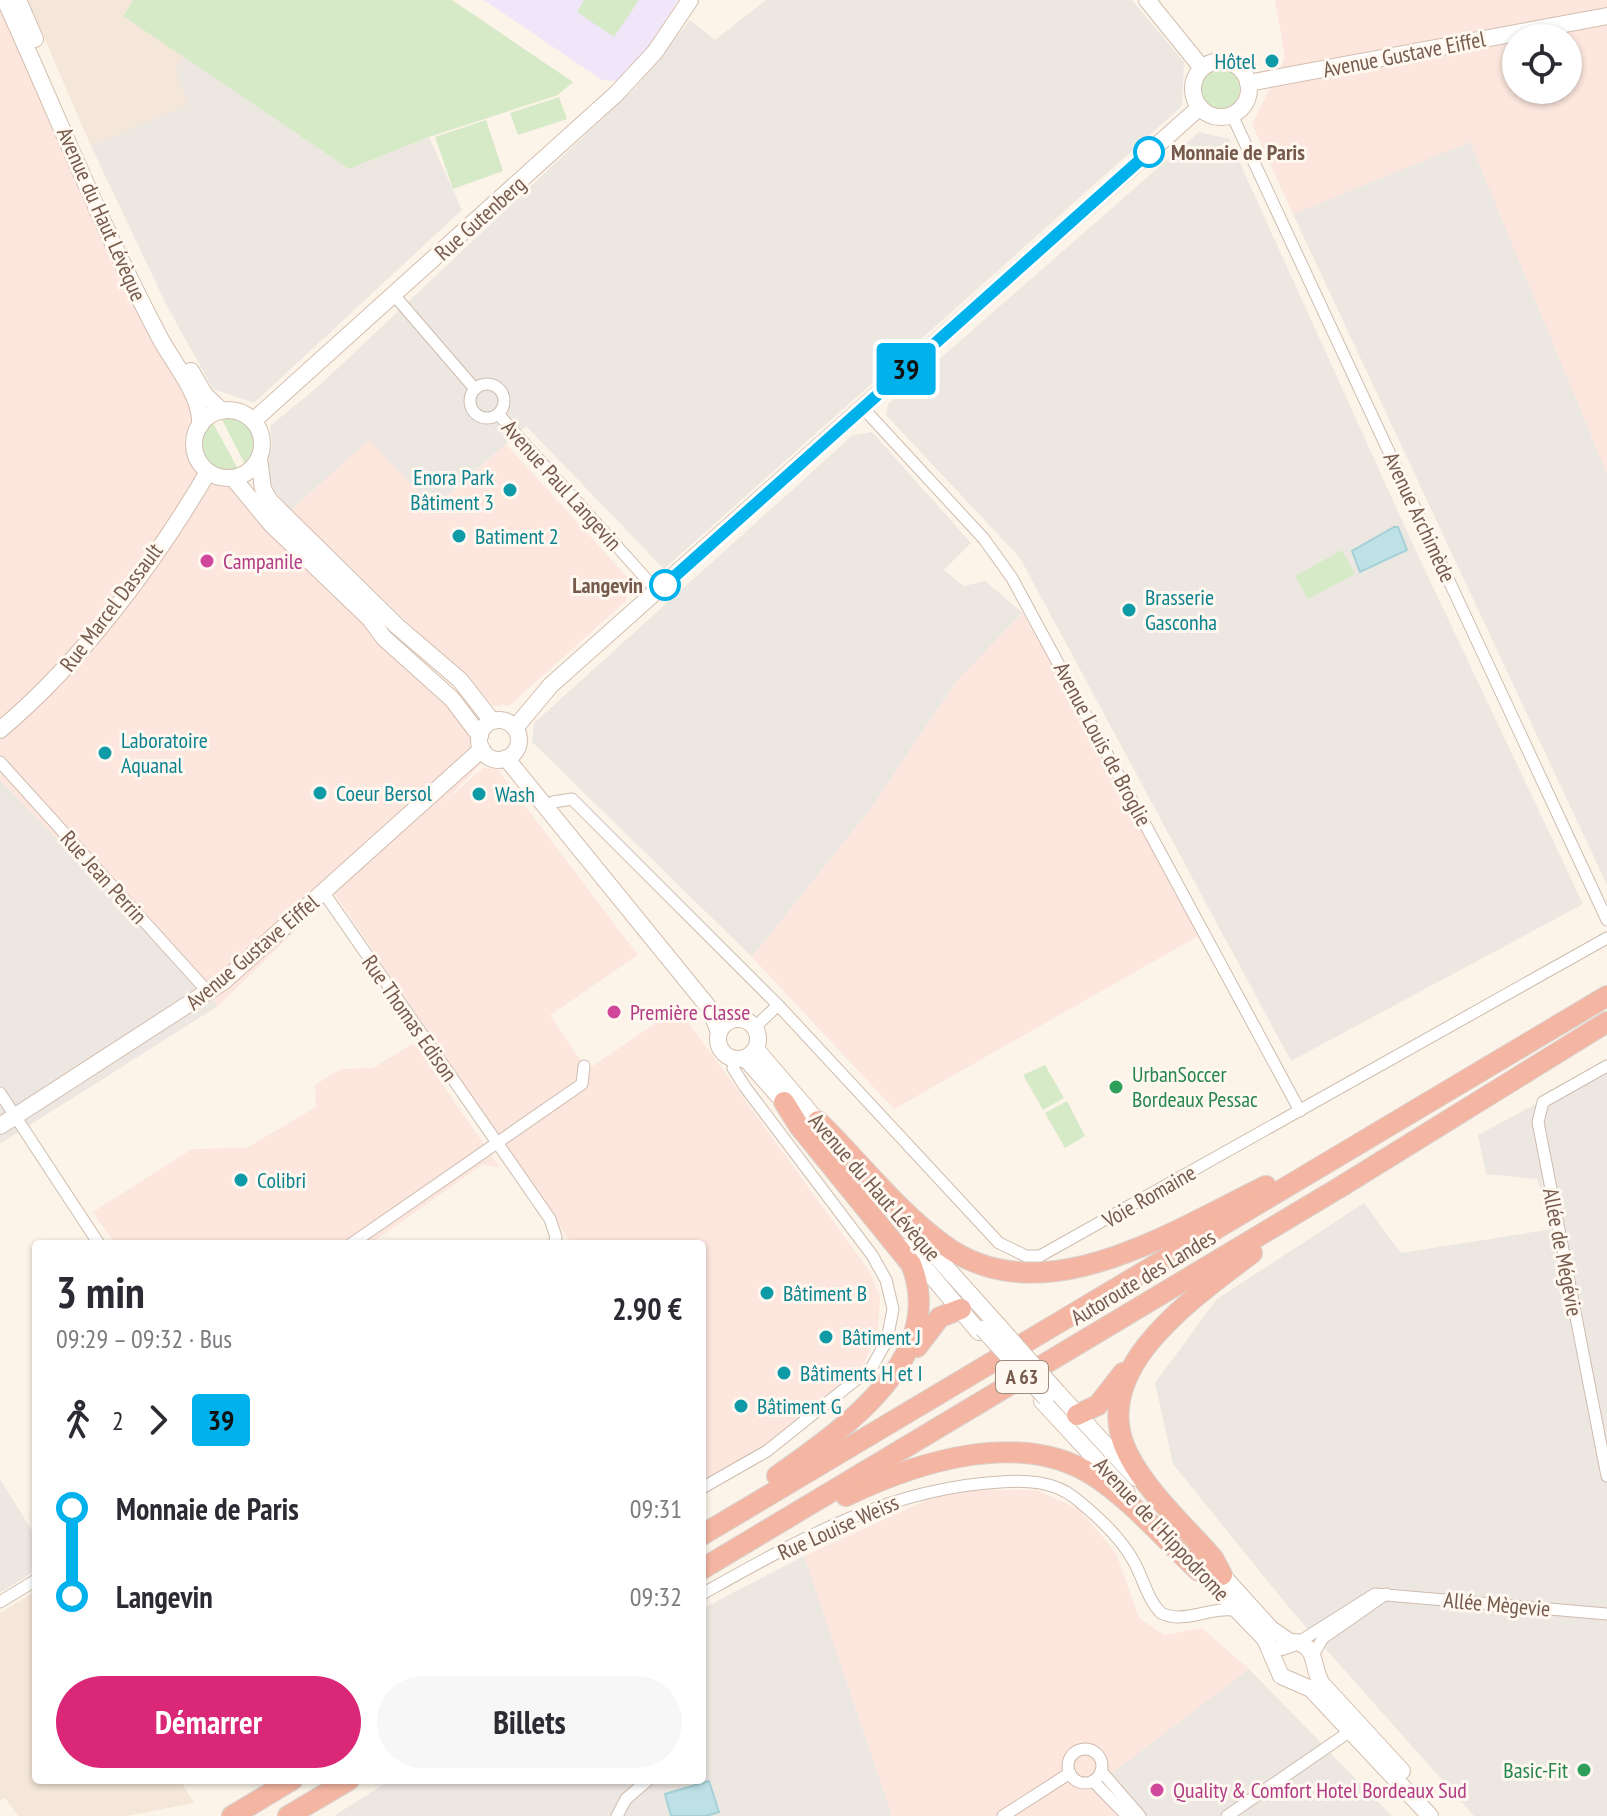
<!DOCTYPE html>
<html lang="fr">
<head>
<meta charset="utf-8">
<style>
  body { margin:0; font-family:"PT Sans Narrow",sans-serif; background:#f7f7f7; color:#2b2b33; height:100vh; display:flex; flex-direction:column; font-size:30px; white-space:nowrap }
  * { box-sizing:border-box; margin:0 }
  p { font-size:26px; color:#7c7c81 }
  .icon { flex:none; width:44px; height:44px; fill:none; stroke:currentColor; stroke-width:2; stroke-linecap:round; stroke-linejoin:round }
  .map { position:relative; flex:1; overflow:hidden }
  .sheet { position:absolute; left:32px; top:1240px; width:674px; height:544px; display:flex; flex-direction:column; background:#fff; border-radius:8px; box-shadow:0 2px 6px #0004 }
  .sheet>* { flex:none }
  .badge { padding:0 16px; border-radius:6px; font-size:28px; line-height:52px }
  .buttons { position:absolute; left:1502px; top:24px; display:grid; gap:16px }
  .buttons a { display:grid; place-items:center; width:80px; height:80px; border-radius:50%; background:#fff; box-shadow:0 2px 6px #0004; font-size:40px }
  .map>.badge { position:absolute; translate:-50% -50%; box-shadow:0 0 0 4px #fff }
  .legs { display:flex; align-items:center; gap:12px; height:88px; padding:0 24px; font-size:26px }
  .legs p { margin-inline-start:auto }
  .headline { display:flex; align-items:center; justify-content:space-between; height:136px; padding:0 24px }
  h1 { font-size:44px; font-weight:600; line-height:60px }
  .primary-button { display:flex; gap:16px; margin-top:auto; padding:16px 24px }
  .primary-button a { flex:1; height:92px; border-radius:48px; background:#db2777; color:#fff; font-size:32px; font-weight:600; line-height:92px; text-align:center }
  .primary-button a+a { background:#f7f7f7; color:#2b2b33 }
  ul { padding:0 24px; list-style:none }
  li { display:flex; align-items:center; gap:28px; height:88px; font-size:30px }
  li i { display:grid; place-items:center; width:12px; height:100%; margin:0 10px; background:currentColor }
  li i::after { content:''; width:20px; height:20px; margin:-10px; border:6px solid; border-radius:50%; background:#fff }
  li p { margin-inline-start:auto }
  li:first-child i { background:linear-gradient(#0000 50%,currentColor 0) }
  li:last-child i { background:linear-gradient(currentColor 50%,#0000 0) }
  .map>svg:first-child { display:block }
</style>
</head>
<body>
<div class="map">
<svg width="1607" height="1816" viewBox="0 0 1607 1816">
  <rect width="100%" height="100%" fill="#fcf4e9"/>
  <g fill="#f4e6d8">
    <path d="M28 0H133L123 16 184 57 175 71 190 104 91 146Z"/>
    <path d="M36 1591V1780H180L194 1803 126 1816H18L5 1798 0 1800V1613Z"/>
  </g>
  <g fill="#fce6dd" fill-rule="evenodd">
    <path d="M1275 0H1607V474L1470 143 1293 214 1252 124 1285 58ZM1516 38H1568V90H1516Z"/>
    <path d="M0 10 152 342 198 414 184 440 194 459 208 479 244 486 475 731 474 751 484 761 443 803 483 768 497 769 638 955 550 1015 587 1070 678 1008 870 1272 880 1296 878 1331 864 1364 768 1445 702 1482V1244H572L334 893 218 1006 0 780Z"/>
    <path d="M369 439 434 509 506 444 628 578 626 601 510 705 494 706 291 510Z"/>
    <path d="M1023 613 1200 935 894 1109 752 957 872 807 958 679Z"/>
    <path d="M414 1043 500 1168 483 1164 370 1244H115L93 1212 192 1149 247 1148 316 1107 315 1085 341 1069 373 1068Z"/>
    <path d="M978 1490H1036L1079 1509 1116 1553 1139 1618 1164 1635 1202 1628 1249 1669 1112 1774 1145 1816H892L804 1556 938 1495Z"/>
  </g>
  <g fill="#ede7e2">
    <path d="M766 0H1132L1184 62 1182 106 664 569 526 426 434 508 369 440 291 510 264 479 272 446 270 426 321 384 635 88 690 20 715 40Z"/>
    <path d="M184 57 349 169 429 137 462 210 254 403 213 389 167 306 91 146 189 104 175 71Z"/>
    <path d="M1199 132 1229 139 1415 549 1583 904 1291 1061 1020 558 886 415 888 404Z"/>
    <path d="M1470 142 1607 474V885L1293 214Z"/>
    <path d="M872 432 971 543 944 570 964 586 985 581 1023 613 958 679 872 807 752 957 532 742 534 723 853 435Z"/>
    <path d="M0 780 218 1006 0 1144Z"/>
    <path d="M1607 1066V1816H1474L1291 1610 1173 1464 1155 1383 1217 1299 1364 1203 1401 1253 1552 1229 1537 1179 1486 1174 1478 1135Z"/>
    <path d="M0 1479 36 1537V1570L0 1593Z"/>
    <path d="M804 1556 892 1816H334L390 1780H702V1609Z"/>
    <path d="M1249 1669 1392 1816H1145L1111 1774Z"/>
  </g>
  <path fill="#f1e5f9" d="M484 0H678L648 47 616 81 602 80Z"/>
  <g fill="#d6eac7">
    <path d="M133 0H452L573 82 558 95 429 137 349 169 123 16Z"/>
    <path d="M584 0H639L614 37 577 12Z"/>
    <circle cx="1220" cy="89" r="20"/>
    <path d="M559 97 567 119 518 135 510 113Z"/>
    <path d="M486 120 503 171 453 189 435 137Z"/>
    <path d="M221 418C241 415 256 427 256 448L246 466Z"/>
    <path d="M212 421 239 471 219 472 205 461 200 440Z"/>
    <path d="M1342 550 1355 574 1308 599 1295 576Z"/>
    <path d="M1045 1065 1064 1098 1043 1110 1023 1075Z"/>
    <path d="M1067 1101 1085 1136 1065 1148 1045 1113Z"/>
  </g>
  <g fill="#bee1e6" stroke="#a4d0d7" stroke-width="2">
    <path d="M1394 527H1398L1407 550 1360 572 1352 551Z"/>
    <path d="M709 1781 719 1812 706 1816H671L665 1794Z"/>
  </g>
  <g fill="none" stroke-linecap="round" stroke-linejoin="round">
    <defs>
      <g id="street">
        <path d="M1232 115 1607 920"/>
        <path d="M394 295 475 389"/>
        <circle cx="487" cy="401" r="17"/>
        <path d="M863 408 984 539 1012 578 1300 1111"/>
        <path d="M498 414 658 592"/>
        <path d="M0 762 208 992"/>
        <path d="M553 802 572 799 778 1005"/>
        <path d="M324 893 550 1219 556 1237 554 1244"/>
        <path d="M755 1027 778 1005 999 1243 1026 1256H1040L1607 938"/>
        <path d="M1607 1066 1543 1102 1538 1122 1607 1476"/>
        <path d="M0 1093 99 1244"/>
        <path d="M351 1244 582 1084 584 1066"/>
        <path d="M702 1488 767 1451 872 1367 887 1340 893 1309 886 1280 872 1255 745 1087 733 1068 735 1058"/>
        <path d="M702 1594C797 1541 888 1488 1000 1482 1026 1480 1054 1481 1075 1498 1095 1514 1120 1537 1133 1560 1143 1577 1147 1599 1161 1613 1185 1625 1210 1605 1239 1611"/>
        <path d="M0 1602 36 1580"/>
        <path d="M1299 1642 1375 1594 1607 1614"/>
        <path d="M1313 1655 1323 1638 1386 1594"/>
        <circle cx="1085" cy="1766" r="17"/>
        <path d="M1101 1771 1140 1816"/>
        <path d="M1093 1781 1127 1816"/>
        <path d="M617 1816 626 1799 648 1780"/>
        <path d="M1003 1816 1070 1773"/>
        <path d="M1227 1816 1349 1732"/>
      </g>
      <g id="secondary">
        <path d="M5 0C56 112 102 229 160 338 173 363 203 397 200 426"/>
        <path d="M18 0 35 39"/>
        <path d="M1147 0 1202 68"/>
        <circle cx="1221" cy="89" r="28"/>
        <path d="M1248 83 1607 16"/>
        <path d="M191 371 205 395 222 411"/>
        <circle cx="228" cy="444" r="34"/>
        <path d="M253 421 616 94 655 52 690 0"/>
        <path d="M259 459 263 489 270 501 397 626 460 680 492 721"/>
        <path d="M233 478 271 524 370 619 384 638 452 699 480 736"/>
        <circle cx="499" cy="740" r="20"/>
        <path d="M515 728 551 685 1200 107"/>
        <path d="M0 730C82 661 154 564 208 472"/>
        <path d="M506 758 710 1009 719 1032"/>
        <circle cx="738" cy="1039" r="20"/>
        <path d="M756 1049 825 1130"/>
        <path d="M745 1058 791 1110"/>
        <path d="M0 1126 224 981 482 749"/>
        <path d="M908 1225 996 1323"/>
        <path d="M907 1247 979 1332"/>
        <path d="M1057 1392 1136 1478"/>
        <path d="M1042 1401 1127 1493"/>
        <path d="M1192 1563 1265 1639 1281 1676 1311 1689 1430 1816"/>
        <path d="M1215 1567 1271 1629 1290 1642"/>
        <path d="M1282 1647 1296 1642C1319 1648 1311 1668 1322 1684L1402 1771"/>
      </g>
      <g id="highway">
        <path d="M818 1121C860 1162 897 1211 944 1245 1042 1317 1173 1231 1266 1186"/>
        <path d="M917 1347 940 1317 961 1309"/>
        <path d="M1077 1415 1098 1405 1123 1373"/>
        <path d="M777 1476C842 1430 949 1357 911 1264L799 1126 784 1102"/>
        <path d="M846 1496C917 1462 1021 1428 1094 1476 1132 1501 1165 1540 1199 1571"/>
        <path d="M702 1535 1607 996"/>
        <path d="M702 1569 1342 1186 1607 1022"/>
        <path d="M1222 1575 1213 1558C1185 1526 1147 1492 1128 1454 1085 1370 1196 1296 1252 1253"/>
        <path d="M232 1816 292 1780"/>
        <path d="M288 1816 349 1780"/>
      </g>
    </defs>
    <use href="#street" stroke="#cebcaf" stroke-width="13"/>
    <use href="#secondary" stroke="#d3beaf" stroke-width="18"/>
    <use href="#highway" stroke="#d9d1cd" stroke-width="22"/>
    <use href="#street" stroke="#fff" stroke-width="11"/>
    <use href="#secondary" stroke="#fff" stroke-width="16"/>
    <use href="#highway" stroke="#f4b6a2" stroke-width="20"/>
    <defs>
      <g id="secondary-bridge">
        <path d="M996 1323 1057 1392"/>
        <path d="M983 1329 1046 1398"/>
      </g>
    </defs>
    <use href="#secondary-bridge" stroke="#d3beaf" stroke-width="18" stroke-linecap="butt"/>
    <use href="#secondary-bridge" stroke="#fff" stroke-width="16"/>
  </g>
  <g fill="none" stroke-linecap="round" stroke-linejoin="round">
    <defs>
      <path id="line-1" d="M665 585 1149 152"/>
    </defs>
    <use href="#line-1" stroke="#fff" stroke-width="18"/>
    <use href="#line-1" stroke="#00b1eb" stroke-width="12"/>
  </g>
  <g fill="#0f9aa8" stroke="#fff8f0" stroke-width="3">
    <circle cx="1272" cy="61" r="8"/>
    <circle cx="510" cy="490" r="8"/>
    <circle cx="459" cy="536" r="8"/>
    <circle cx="1129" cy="610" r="8"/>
    <circle cx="105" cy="753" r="8"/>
    <circle cx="320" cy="793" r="8"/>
    <circle cx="479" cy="794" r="8"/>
    <circle cx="241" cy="1180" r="8"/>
    <circle cx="767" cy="1293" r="8"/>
    <circle cx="826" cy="1337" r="8"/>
    <circle cx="784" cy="1373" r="8"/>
    <circle cx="741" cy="1406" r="8"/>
  </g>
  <g fill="#fff" stroke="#00b1eb" stroke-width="4">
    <circle cx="1149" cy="152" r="14"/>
    <circle cx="665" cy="585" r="14"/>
  </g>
  <g fill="#d1479c" stroke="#fff8f0" stroke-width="3">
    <circle cx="207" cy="561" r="8"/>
    <circle cx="614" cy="1012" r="8"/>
    <circle cx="1157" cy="1790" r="8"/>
  </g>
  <g fill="#2e9e5b" stroke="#fff8f0" stroke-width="3">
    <circle cx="1116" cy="1087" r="8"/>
    <circle cx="1584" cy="1770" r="8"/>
  </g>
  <g text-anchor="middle" stroke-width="6" stroke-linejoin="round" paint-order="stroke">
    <rect fill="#fff8f0" stroke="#9f8a7e" stroke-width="2" x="996" y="1361" width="52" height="32" rx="6"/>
    <g font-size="20" font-weight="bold" fill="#765b4d">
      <text x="1022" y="1384">A 63</text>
    </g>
    <g font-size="22" fill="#765b4d" stroke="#fff8f0">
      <text transform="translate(1404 54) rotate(-11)" y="8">Avenue Gustave Eiffel</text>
      <text transform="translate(102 214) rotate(66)" y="8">Avenue du Haut Lévèque</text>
      <text transform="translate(480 218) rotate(-42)" y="8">Rue Gutenberg</text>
      <text transform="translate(562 485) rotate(48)" y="8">Avenue Paul Langevin</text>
      <text transform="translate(1420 517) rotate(65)" y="8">Avenue Archimède</text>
      <text transform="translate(111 607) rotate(-53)" y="8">Rue Marcel Dassault</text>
      <text transform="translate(1103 744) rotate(62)" y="8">Avenue Louis de Broglie</text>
      <text transform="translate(104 877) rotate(48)" y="8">Rue Jean Perrin</text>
      <text transform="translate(252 952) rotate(-40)" y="8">Avenue Gustave Eiffel</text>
      <text transform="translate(410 1018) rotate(55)" y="8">Rue Thomas Edison</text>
      <text transform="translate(875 1187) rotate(49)" y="8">Avenue du Haut Lévèque</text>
      <text transform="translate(1149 1196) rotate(-30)" y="8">Voie Romaine</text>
      <text transform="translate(1563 1252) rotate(79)" y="8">Allée de Mégévie</text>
      <text transform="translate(1143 1277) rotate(-31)" y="8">Autoroute des Landes</text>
      <text transform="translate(838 1527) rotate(-24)" y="8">Rue Louise Weiss</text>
      <text transform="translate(1162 1529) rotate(47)" y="8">Avenue de l'Hippodrome</text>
      <text transform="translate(1497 1604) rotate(5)" y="8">Allée Mègevie</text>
    </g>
    <g font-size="22" fill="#0d838f" stroke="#fff8f0" text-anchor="start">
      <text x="1256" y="69" text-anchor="end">Hôtel</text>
      <text x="494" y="485" text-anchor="end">Enora Park<tspan x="494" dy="25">Bâtiment 3</tspan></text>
      <text x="475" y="544">Batiment 2</text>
      <text x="1145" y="605">Brasserie<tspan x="1145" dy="25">Gasconha</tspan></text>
      <text x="121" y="748">Laboratoire<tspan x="121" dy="25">Aquanal</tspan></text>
      <text x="336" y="801">Coeur Bersol</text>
      <text x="495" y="802">Wash</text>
      <text x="257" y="1188">Colibri</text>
      <text x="783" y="1301">Bâtiment B</text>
      <text x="842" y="1345">Bâtiment J</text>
      <text x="800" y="1381">Bâtiments H et I</text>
      <text x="757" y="1414">Bâtiment G</text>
    </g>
    <g font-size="22" font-weight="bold" fill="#765b4d" stroke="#fff8f0" text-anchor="start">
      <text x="1171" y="160">Monnaie de Paris</text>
      <text x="643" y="593" text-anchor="end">Langevin</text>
    </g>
    <g font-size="22" fill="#b23c85" stroke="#fff8f0" text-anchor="start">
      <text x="223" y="569">Campanile</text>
      <text x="630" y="1020">Première Classe</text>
      <text x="1173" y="1798">Quality &amp; Comfort Hotel Bordeaux Sud</text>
    </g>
    <g font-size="22" fill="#27864d" stroke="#fff8f0" text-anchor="start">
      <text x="1132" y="1082">UrbanSoccer<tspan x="1132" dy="25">Bordeaux Pessac</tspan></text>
      <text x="1568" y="1778" text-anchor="end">Basic-Fit</text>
    </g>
  </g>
</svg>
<div class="buttons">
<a><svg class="icon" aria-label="locate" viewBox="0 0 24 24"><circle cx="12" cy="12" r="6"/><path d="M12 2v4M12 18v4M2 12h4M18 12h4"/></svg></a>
</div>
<b class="badge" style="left:906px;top:369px;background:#00b1eb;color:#111">39</b>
<section class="sheet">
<div class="headline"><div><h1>3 min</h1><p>09:29 – 09:32 · Bus</p></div><b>2.90 €</b></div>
<div class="legs"><svg class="icon" aria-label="walk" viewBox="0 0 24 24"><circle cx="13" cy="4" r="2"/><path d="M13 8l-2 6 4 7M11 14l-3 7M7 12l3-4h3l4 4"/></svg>2<svg class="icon" aria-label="forward" viewBox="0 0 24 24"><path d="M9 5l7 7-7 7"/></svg><b class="badge" style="background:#00b1eb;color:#111">39</b></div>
<ul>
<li><i style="color:#00b1eb"></i><b>Monnaie de Paris</b><p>09:31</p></li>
<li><i style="color:#00b1eb"></i><b>Langevin</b><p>09:32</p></li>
</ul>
<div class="primary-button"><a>Démarrer</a><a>Billets</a></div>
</section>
</div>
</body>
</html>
